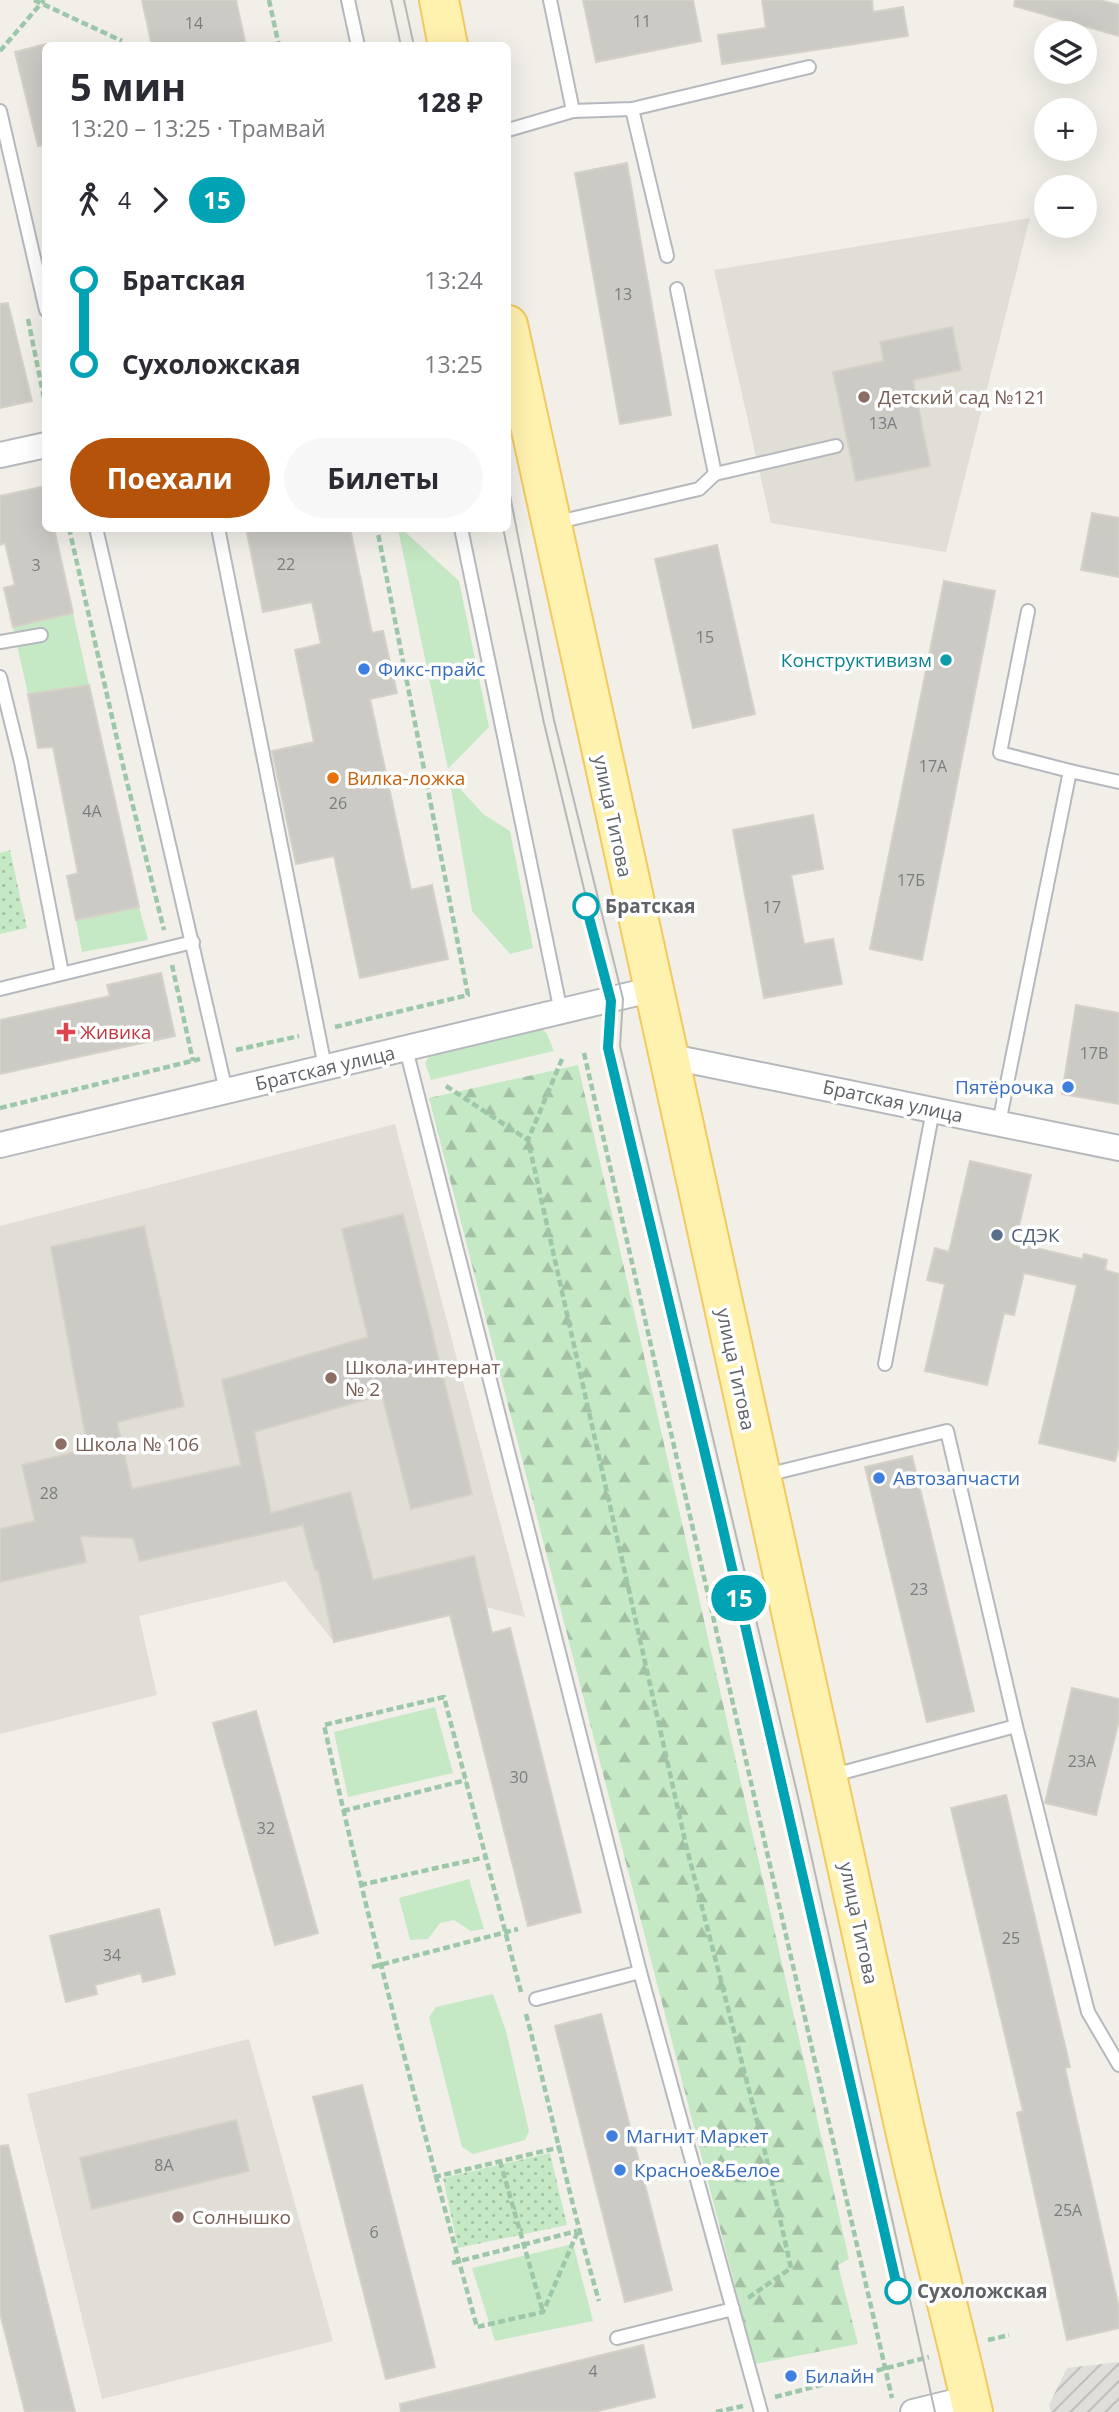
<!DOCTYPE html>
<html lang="ru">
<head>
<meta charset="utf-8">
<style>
  body { margin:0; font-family:"Open Sans",sans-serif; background:#f7f7f7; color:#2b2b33; height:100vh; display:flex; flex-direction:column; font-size:26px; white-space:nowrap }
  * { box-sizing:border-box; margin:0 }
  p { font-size:23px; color:#7c7c81 }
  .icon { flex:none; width:38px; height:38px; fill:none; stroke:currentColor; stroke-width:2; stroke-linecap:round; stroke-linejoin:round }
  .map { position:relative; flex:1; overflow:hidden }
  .drawer { position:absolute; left:42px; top:42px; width:469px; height:490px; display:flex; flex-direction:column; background:#fff; border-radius:10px; box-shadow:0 7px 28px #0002 }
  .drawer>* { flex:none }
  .badge { padding:0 14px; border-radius:23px; font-size:24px; line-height:46px }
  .buttons { position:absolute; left:1034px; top:21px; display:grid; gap:14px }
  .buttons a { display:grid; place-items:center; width:63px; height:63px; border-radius:50%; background:#fff; box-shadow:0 7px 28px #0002; font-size:35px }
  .map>.badge { position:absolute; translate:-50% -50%; box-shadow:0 0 0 4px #fff }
  .legs { display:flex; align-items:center; gap:10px; height:77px; padding:0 28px; font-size:23px }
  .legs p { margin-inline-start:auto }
  .head { display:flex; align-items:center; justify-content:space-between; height:119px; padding:0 28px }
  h1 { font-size:38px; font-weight:700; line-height:52px }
  .cta { display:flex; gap:14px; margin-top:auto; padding:14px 28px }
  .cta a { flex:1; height:80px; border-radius:42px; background:#b45309; color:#fff; font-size:28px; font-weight:700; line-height:80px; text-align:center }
  .cta a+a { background:#f7f7f7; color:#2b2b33 }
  ul { padding:0 28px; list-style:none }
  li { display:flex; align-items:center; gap:24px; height:84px; font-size:26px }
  li i { display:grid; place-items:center; width:10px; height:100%; margin:0 9px; background:currentColor }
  li i::after { content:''; width:18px; height:18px; margin:-9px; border:5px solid; border-radius:50%; background:#fff }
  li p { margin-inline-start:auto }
  li:first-child i { background:linear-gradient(#0000 50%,currentColor 0) }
  li:last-child i { background:linear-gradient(currentColor 50%,#0000 0) }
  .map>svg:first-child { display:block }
</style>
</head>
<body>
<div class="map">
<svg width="1119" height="2412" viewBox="0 0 1119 2412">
  <defs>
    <pattern id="industrial-furrows" width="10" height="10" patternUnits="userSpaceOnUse" patternTransform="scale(1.75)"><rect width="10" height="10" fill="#e0deda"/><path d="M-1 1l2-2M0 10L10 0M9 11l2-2" fill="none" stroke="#b9b8b5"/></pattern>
    <pattern id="forest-firs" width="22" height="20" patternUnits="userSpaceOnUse" patternTransform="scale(1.75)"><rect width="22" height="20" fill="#c5e8c5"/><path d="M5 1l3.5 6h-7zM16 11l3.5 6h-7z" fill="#a3c0a4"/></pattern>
    <pattern id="park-dots" width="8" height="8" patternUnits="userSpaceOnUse" patternTransform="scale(1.75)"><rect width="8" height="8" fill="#c5e8c5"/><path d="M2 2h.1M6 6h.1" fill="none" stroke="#a3c0a4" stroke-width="1.8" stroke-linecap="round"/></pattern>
  </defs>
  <rect width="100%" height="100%" fill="#f1efe8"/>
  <path fill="url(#industrial-furrows)" d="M1119 2362V2412H1051L1049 2405 1067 2368Z"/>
  <g fill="#e1ded6">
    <path d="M1030 218 946 552 771 523 714 270Z"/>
    <path d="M395 1124 525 1617 486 1607 334 1642 285 1581 139 1616 157 1695 0 1734V1226Z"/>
    <path d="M249 2039 333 2341 102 2399 27 2094Z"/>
  </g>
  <g fill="#c5e8c5">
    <path d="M398 529H402L459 581 489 727 448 769Z"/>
    <path d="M73 613 89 685 28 694 13 627Z"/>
    <path d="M449 776 483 814 510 831 533 948 510 954 472 911Z"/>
    <path d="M139 907 148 940 82 952 76 920Z"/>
    <path d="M540 1027 547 1034 554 1051 431 1080 425 1063 433 1050Z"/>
    <path d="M435 1707 453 1773 348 1797 334 1732Z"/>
    <path d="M469 1879 484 1929 471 1931 454 1920 440 1923 428 1939 410 1940 399 1898Z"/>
    <path d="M493 1994 506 2031 529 2131 525 2140 473 2154 462 2147 429 2017 436 2007Z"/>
    <path d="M573 2244 593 2321 495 2341 472 2268Z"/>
  </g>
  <path fill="url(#forest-firs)" d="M578 1065 849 2259 838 2265 858 2344 755 2364 429 1098Z"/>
  <g fill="url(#park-dots)">
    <path d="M10 850 27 928 0 934V853Z"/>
    <path d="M550 2153 567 2225 458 2248 443 2178Z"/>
  </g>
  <g fill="#cccac5" stroke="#d6d1c6" stroke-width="2">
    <path d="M142 0H236L246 46H152Z"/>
    <path d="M583 0H693L701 41 596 62Z"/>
    <path d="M762 0H872L873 12 903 7 908 36 722 64 718 35 766 28Z"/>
    <path d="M1015 0H1099L1119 5V36L1014 6Z"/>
    <path d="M46 44V145L38 146 15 52Z"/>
    <path d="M627 163 671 415 620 424 575 173Z"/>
    <path d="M8 303 32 401 0 408V304Z"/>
    <path d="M952 327 961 370 913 380 930 466 856 481 833 372 884 361 880 342Z"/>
    <path d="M46 486V528H54L73 613 13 627 4 588 15 585 5 543 0 545V496Z"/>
    <path d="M1092 513 1119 518V577L1081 570Z"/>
    <path d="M246 528H350L372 633 383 631 397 693 370 699 411 890 432 885 448 959 360 978 334 856 296 864 272 751 314 742 295 650 321 644 312 602 263 612Z"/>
    <path d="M717 545 755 714 693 728 655 559Z"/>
    <path d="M944 581 995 591 922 960 870 949Z"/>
    <path d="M89 685 139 907 76 920 67 876 78 873 53 747 38 748 28 694Z"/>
    <path d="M813 815 823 869 791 875 804 944 833 939 842 984 764 998 733 830Z"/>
    <path d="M161 973 175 1036 0 1074V1020L110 996 107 985Z"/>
    <path d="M1076 1005 1119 1013V1104L1062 1094Z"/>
    <path d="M970 1161 1031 1175 1015 1243 1082 1259 1084 1254 1107 1260 1105 1270 1119 1274V1445L1115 1461 1039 1443 1077 1285 1024 1273 1014 1315 1004 1313 987 1385 925 1371 945 1284 927 1280 935 1248 949 1252Z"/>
    <path d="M403 1214 472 1494 411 1509 382 1395 254 1432 271 1513 350 1492 373 1580 474 1556 492 1633 510 1628 581 1912 528 1926 450 1615 334 1642 318 1570H315L303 1525 140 1561 133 1538 80 1536 86 1562 0 1582V1529L35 1521 22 1465 88 1449 51 1247 144 1226 184 1406 117 1422 132 1489 241 1465 222 1380 368 1337 342 1229Z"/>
    <path d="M912 1456 974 1711 927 1722 865 1467Z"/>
    <path d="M1072 1688 1119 1699V1720L1096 1815 1045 1803Z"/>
    <path d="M256 1711 318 1933 275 1945 213 1723Z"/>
    <path d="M1006 1795 1070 2067 1065 2068 1119 2308V2328L1067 2340 1017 2113 1023 2111 951 1808Z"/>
    <path d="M159 1909 175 1974 143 1982 141 1973 95 1985 97 1994 66 2002 50 1936Z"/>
    <path d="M601 2014 672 2290 625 2302 555 2026Z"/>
    <path d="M362 2085 435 2367 386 2379 313 2097Z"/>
    <path d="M236 2120 249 2171 92 2209 80 2158Z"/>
    <path d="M8 2145 75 2412H25L0 2313V2146Z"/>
    <path d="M643 2345 655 2397 594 2412H401L400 2404Z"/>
  </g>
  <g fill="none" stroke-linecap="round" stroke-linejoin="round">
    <defs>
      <g id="service">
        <path d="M348 0 358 46"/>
        <path d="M550 0 573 111"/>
        <path d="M632 109 667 256"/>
        <path d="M0 111 46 310"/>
        <path d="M508 130 573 111 632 109 809 67"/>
        <path d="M715 474 836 446"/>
        <path d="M554 523 699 489 715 474 677 289"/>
        <path d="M96 528 226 1091"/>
        <path d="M218 528 325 1067"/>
        <path d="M461 528 561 1012"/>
        <path d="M1028 611 1000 753 1070 771"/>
        <path d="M0 642 41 635"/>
        <path d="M0 677 21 762 62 973"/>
        <path d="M0 989 193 942"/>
        <path d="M406 1049 640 1972 761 2412"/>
        <path d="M999 1123 1070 771 1119 782"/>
        <path d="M885 1364 933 1110"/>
        <path d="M762 1476 947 1431 1016 1726 1088 2012 1119 2065"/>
        <path d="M830 1776 1016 1726"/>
        <path d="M536 1999 640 1972"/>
        <path d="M617 2338 733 2309"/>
      </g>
      <g id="minor">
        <path d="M0 455 46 445"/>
        <path d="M667 1056 1119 1148"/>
        <path d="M0 1145 650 990"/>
        <path d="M913 2412 970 2398"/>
      </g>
      <g id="primary">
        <path d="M439 0 448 46"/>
        <path d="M508 325C636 927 768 1529 905 2130 926 2224 952 2318 973 2412"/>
      </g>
    </defs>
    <use href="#service" stroke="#b5b8bc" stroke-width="16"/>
    <use href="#minor" stroke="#b5b8bc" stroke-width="28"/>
    <use href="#primary" stroke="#f2c960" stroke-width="42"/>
    <g stroke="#9cc7a9" stroke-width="4.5" stroke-dasharray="7 3.5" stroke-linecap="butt">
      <path d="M34 0 122 41"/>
      <path d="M269 0 279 46"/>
      <path d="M0 51 44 0"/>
      <path d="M28 319 46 408"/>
      <path d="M69 528 125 774 164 930"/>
      <path d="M172 965 193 1061"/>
      <path d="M335 1027 468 995 377 528"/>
      <path d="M236 1050 299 1036"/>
      <path d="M584 1053 892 2398"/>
      <path d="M562 1059 528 1140 686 1845 765 2152 791 2268 748 2298"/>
      <path d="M446 1086 528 1140"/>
      <path d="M0 1108 200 1059"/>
      <path d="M343 1811 466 1780"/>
      <path d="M360 1885 486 1857"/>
      <path d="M372 1967 518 1929"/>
      <path d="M521 1992 444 1697 324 1725C369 1927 422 2127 477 2327L543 2312 578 2231"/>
      <path d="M526 2014C551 2109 571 2206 599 2301"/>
      <path d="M500 2161 543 2312"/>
      <path d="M434 2177 561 2147"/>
      <path d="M452 2263 577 2231"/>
      <path d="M988 2340 1009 2335"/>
      <path d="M775 2397 929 2357"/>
      <path d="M716 2412 743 2406"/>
    </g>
    <use href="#service" stroke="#fff" stroke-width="12"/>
    <use href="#minor" stroke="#fff" stroke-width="24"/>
    <use href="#primary" stroke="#fff2af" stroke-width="38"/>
    <g stroke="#b6b7b8" stroke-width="2">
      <path d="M391 0 401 46"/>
      <path d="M404 0 414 46"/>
      <path d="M508 485 554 720 623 999 620 1046 799 1801 935 2412"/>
      <path d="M503 528 544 723 611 1001 608 1048 661 1273"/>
      <path d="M674 1328 875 2190"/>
    </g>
  </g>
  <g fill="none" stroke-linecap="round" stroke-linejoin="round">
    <defs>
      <path id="line-1" d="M586 906 611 1001 608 1048 720 1516 898 2291"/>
    </defs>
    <use href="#line-1" stroke="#fff" stroke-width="16"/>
    <use href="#line-1" stroke="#00a3b4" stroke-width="10"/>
  </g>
  <g fill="#8d6e63" stroke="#fff" stroke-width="2.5">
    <circle cx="864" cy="397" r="7"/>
    <circle cx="331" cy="1378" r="7"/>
    <circle cx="61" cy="1444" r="7"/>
    <circle cx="178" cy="2217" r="7"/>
  </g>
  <circle fill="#0f9aa8" stroke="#fff" stroke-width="2.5" cx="946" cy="660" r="7"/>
  <g fill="#3f7fe0" stroke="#fff" stroke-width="2.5">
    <circle cx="364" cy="669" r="7"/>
    <circle cx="1068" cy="1087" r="7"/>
    <circle cx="879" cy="1478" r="7"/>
    <circle cx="612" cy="2136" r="7"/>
    <circle cx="620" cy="2170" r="7"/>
    <circle cx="791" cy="2376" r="7"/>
  </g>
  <circle fill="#e8710a" stroke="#fff" stroke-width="2.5" cx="333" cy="778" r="7"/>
  <g fill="#fff" stroke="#00a3b4" stroke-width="3.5">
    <circle cx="586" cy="906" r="12"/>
    <circle cx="898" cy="2291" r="12"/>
  </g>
  <path fill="#e0444e" stroke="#fff" stroke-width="2.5" d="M62.5 1021.5h7v7h7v7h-7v7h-7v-7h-7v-7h7z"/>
  <circle fill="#5c6f8a" stroke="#fff" stroke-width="2.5" cx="997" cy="1235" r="7"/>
  <g text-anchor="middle" stroke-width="7" stroke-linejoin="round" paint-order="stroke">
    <g font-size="16" fill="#7a7d7f">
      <text x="642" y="27">11</text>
      <text x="194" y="29">14</text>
      <text x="623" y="300">13</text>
      <text x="883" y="429">13А</text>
      <text x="286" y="570">22</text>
      <text x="36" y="571">3</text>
      <text x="705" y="643">15</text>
      <text x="933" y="772">17А</text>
      <text x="338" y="809">26</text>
      <text x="92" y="817">4А</text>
      <text x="911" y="886">17Б</text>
      <text x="772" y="913">17</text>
      <text x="1094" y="1059">17В</text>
      <text x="49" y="1499">28</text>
      <text x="919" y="1595">23</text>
      <text x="1082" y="1767">23А</text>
      <text x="519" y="1783">30</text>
      <text x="266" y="1834">32</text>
      <text x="1011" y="1944">25</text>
      <text x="112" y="1961">34</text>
      <text x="164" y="2171">8А</text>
      <text x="1068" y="2216">25А</text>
      <text x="374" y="2238">6</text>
      <text x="593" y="2377">4</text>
    </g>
    <g font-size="19" fill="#785e54" stroke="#fff" text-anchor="start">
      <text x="878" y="404">Детский сад №121</text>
      <text x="345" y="1374">Школа-интернат<tspan x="345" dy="22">№ 2</tspan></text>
      <text x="75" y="1451">Школа № 106</text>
      <text x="192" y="2224">Солнышко</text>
    </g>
    <g font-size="19" fill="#0d838f" stroke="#fff" text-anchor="end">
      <text x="932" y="667">Конструктивизм</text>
    </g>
    <g font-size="19" fill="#366cbe" stroke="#fff" text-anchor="start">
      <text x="378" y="676">Фикс-прайс</text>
      <text x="1054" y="1094" text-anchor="end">Пятёрочка</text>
      <text x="893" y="1485">Автозапчасти</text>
      <text x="626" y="2143">Магнит Маркет</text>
      <text x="634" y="2177">Красное&amp;Белое</text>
      <text x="805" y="2383">Билайн</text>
    </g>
    <g font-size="19" fill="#c56008" stroke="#fff" text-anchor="start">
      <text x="347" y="785">Вилка-ложка</text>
    </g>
    <g font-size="19" fill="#5f6368" stroke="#fff">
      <text transform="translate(613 816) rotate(78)" y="7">улица Титова</text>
      <text transform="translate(325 1068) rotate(-13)" y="7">Братская улица</text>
      <text transform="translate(893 1101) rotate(12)" y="7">Братская улица</text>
      <text transform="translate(736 1369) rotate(78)" y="7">улица Титова</text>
      <text transform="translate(859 1923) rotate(78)" y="7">улица Титова</text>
    </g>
    <g font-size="19" font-weight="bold" fill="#5f6368" stroke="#fff" text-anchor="start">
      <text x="605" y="913">Братская</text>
      <text x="917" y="2298">Сухоложская</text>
    </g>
    <g font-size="19" fill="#be3a42" stroke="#fff" text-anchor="start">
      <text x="80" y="1039">Живика</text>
    </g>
    <g font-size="19" fill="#4e5e75" stroke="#fff" text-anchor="start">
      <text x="1011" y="1242">СДЭК</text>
    </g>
  </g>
</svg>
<div class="buttons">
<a><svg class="icon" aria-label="layers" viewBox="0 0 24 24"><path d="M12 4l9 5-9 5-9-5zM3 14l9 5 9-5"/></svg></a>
<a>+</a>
<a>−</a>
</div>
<b class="badge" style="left:739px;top:1598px;background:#00a3b4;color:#fff">15</b>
<section class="drawer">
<div class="head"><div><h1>5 мин</h1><p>13:20 – 13:25 · Трамвай</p></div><b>128 ₽</b></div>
<div class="legs"><svg class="icon" aria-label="walk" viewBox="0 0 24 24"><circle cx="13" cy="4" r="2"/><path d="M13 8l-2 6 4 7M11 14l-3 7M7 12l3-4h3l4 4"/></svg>4<svg class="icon" aria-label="forward" viewBox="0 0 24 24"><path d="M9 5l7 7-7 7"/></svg><b class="badge" style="background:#00a3b4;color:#fff">15</b></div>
<ul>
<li><i style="color:#00a3b4"></i><b>Братская</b><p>13:24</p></li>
<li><i style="color:#00a3b4"></i><b>Сухоложская</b><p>13:25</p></li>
</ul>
<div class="cta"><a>Поехали</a><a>Билеты</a></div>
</section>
</div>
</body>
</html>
